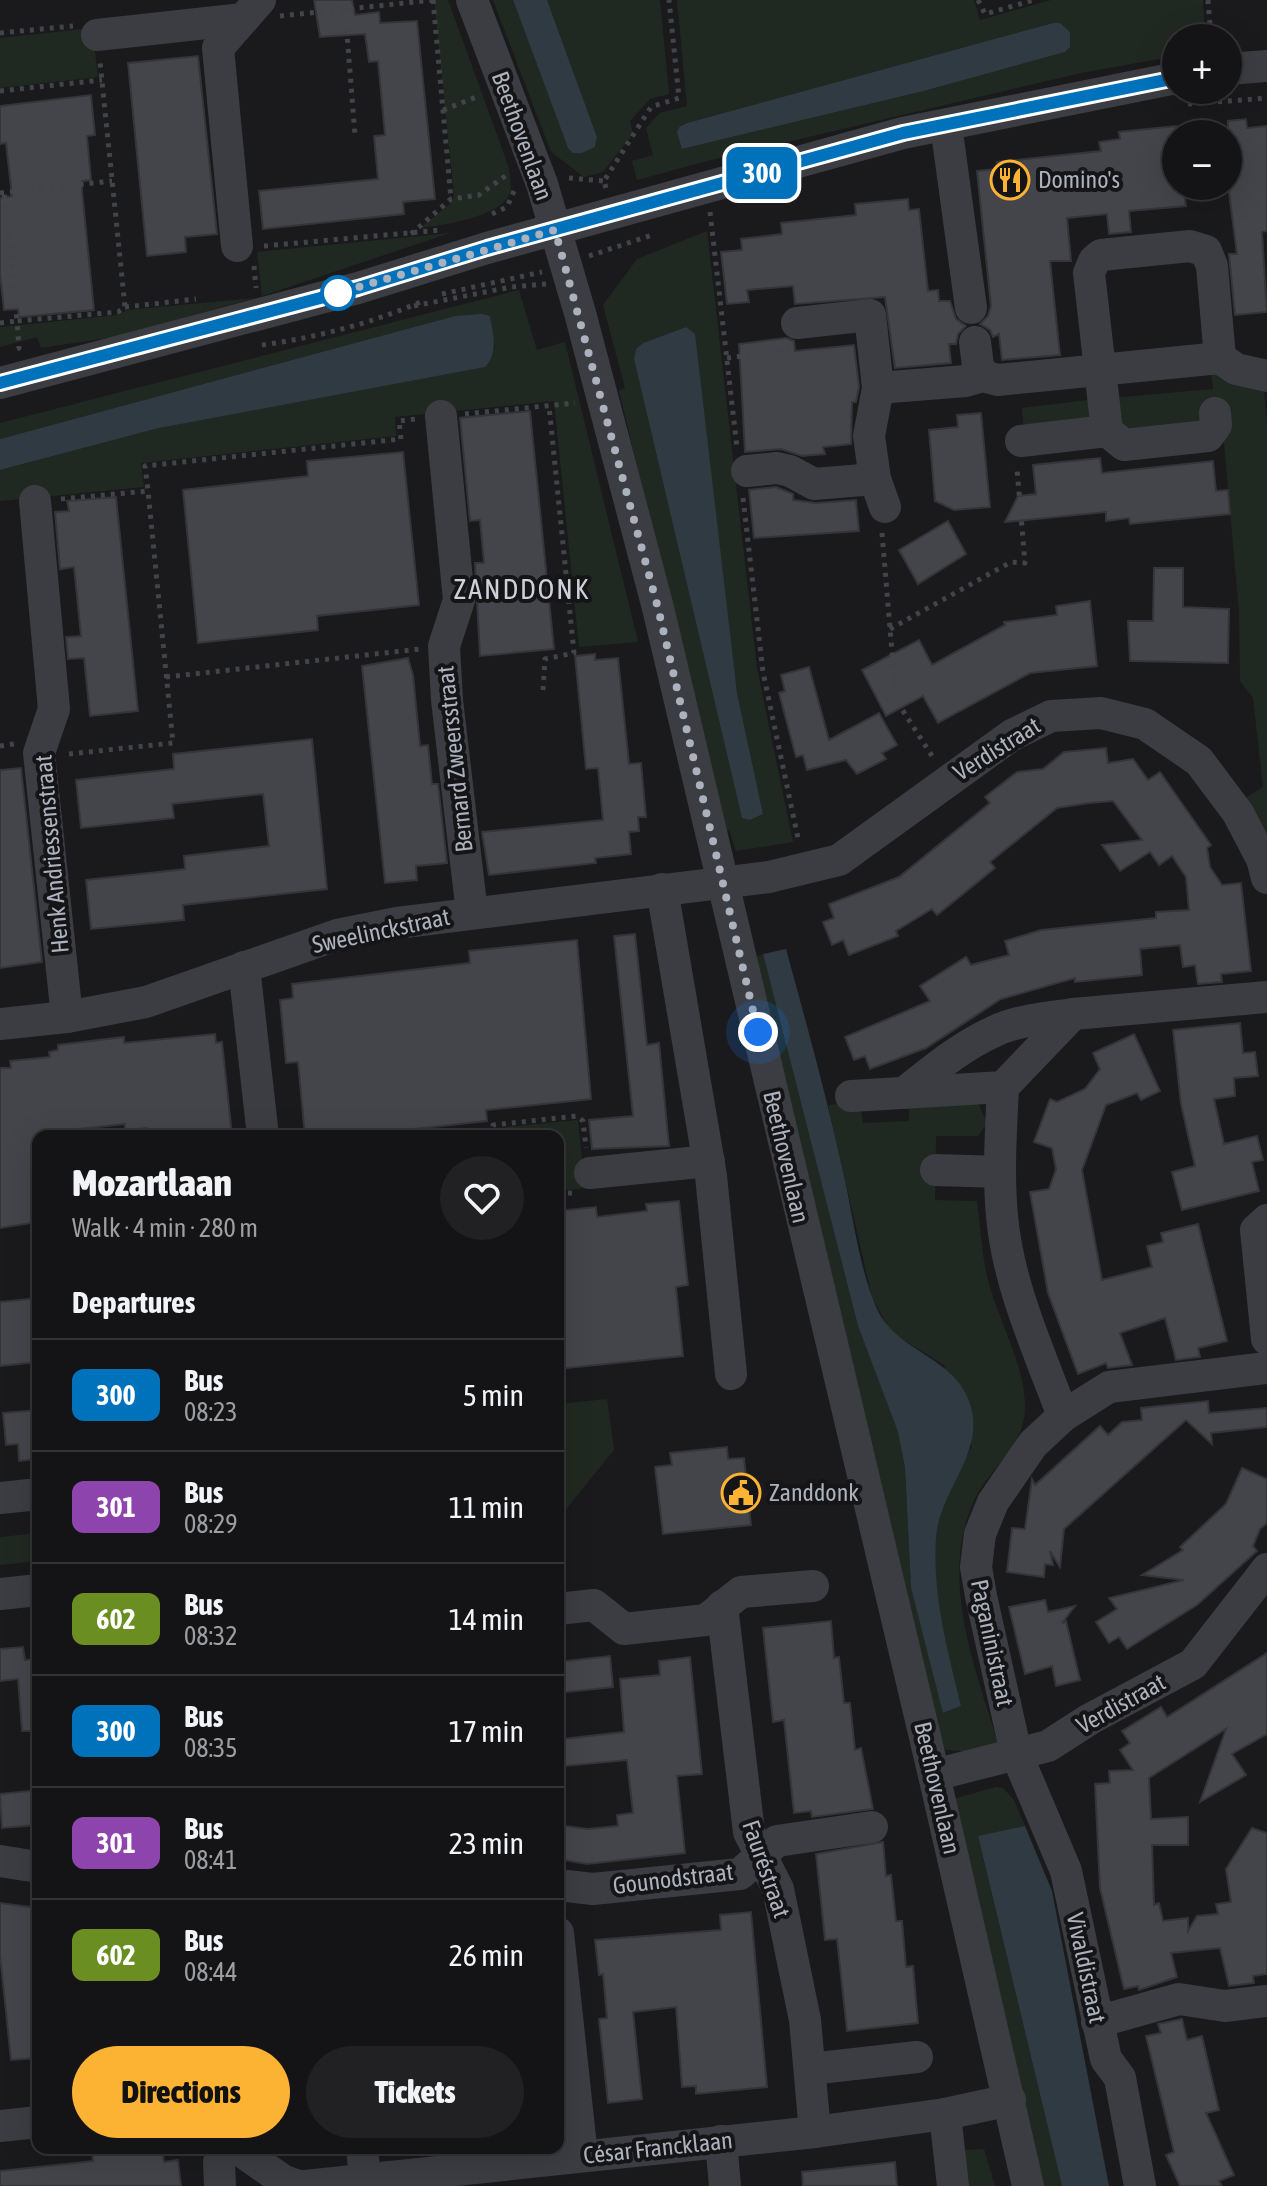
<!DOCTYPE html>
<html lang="en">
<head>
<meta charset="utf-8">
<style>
  body { margin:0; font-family:"Asap Condensed",sans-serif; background:#212123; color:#f1f3f6; height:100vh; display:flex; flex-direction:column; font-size:30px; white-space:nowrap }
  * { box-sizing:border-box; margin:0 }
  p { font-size:26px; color:#9d9ea1 }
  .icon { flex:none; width:44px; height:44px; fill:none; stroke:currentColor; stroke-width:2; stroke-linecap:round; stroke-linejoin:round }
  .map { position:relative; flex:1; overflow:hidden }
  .sheet { position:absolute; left:32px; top:1130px; width:532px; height:1024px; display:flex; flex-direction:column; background:#141416; border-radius:16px; box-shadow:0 8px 32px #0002,0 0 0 2px #333335 }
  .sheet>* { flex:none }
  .badge { padding:0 16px; border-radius:12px; font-size:28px; line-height:52px }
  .fabs { position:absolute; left:1162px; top:24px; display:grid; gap:16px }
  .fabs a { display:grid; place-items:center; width:80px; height:80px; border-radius:50%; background:#141416; box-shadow:0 8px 32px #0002,0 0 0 2px #333335; font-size:40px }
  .you { position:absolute; width:40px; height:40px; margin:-20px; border:6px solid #fff; border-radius:50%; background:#1a73e8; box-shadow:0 0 0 12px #1a73e833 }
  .map>.badge { position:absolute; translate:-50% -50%; box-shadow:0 0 0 4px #fff }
  h2 { padding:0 40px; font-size:30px; line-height:72px }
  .round { display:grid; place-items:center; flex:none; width:84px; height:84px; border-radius:42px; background:#212123 }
  .head { display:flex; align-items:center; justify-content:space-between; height:136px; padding:0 40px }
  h1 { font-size:38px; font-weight:800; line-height:60px }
  .cta { display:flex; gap:16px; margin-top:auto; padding:16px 40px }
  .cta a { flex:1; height:92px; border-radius:48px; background:#fcb333; color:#111; font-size:32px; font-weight:800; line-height:92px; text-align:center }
  .cta a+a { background:#212123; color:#f1f3f6 }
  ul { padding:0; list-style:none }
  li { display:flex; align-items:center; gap:24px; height:112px; padding:0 40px; border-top:2px solid #333335 }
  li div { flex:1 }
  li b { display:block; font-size:30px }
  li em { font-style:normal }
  li .badge { min-width:88px; font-weight:700; text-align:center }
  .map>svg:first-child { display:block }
</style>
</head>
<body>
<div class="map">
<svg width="1267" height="2186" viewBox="0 0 1267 2186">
  <rect width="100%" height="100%" fill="#1a1a1d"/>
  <g fill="#202921" fill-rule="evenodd">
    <path d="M434 0H448L509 168C509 176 512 184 510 192 503 217 443 225 420 228L450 204 454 195Z"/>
    <path d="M493 0H513L568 148 581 153 595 147 597 137 547 0H660L669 94 650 99 630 121 633 134 603 172 584 177 551 152Z"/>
    <path d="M677 0H974L980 20 1051 0H1203L1205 38H1176V56L1081 73 707 161 637 180 632 161 653 155 646 128 660 113 687 106ZM1053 23 1070 32V47L1065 52 924 91 682 149 680 125 687 123Z"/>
    <path d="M92 28 98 77 0 88V38Z"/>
    <path d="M707 231 757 668 793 842 736 851 729 830 725 831 619 391 625 388 603 305 637 259ZM686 327 737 693 763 814 750 820 742 817 634 359 636 349 643 343Z"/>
    <path d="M450 233 262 296 257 252Z"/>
    <path d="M519 290 537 350 565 342 638 642 579 647 554 401 395 417 396 436 141 463 144 487 0 501V470L159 428 495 349 490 316H455L0 439V423Z"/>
    <path d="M255 298 114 337 41 348 37 337 0 347V327L118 315 127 310Z"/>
    <path d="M1211 371 1264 391 1267 423V836L1244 799 1263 787 1253 698 1240 681 1239 611 1221 409 1208 423 1124 437 1112 398 1213 389Z"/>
    <path d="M1088 400 1099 419 1024 433 1022 408Z"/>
    <path d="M763 954 858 1326 898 1432 905 1468 911 1588 944 1713 961 1706C947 1646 922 1566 942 1506 949 1485 962 1465 972 1446L944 1365 891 1332 872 1297 828 1105 860 1103 863 1123 909 1121V1100H977L987 1123 978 1136H936L935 1200 977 1201C981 1231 982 1262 991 1291 1003 1329 1025 1368 1025 1408 1024 1449 988 1468 973 1503 939 1580 976 1671 999 1746L994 1753 934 1749 747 960Z"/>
    <path d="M578 1120 585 1188 558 1191V1136H497L496 1128Z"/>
    <path d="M607 1399 614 1450 558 1519V1404Z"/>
    <path d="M38 1533V1561L0 1565V1537Z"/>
    <path d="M996 1787 1003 1788 1014 1800 1025 1826 978 1837 1062 2186H1036L950 1800Z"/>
    <path d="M984 2149 995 2186H962L961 2150Z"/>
  </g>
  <g fill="#2f3a42">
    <path d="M513 0H547L597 137 595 147 582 153H573L568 148Z"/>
    <path d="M1053 23H1060L1070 32V47L1065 52 924 91 682 149 677 132 680 126 687 123Z"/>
    <path d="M482 314 490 316C493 335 499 352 485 367L159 428 0 470V439L455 316Z"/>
    <path d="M686 327 695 334 737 693 763 814 750 820 742 818 634 359 636 349 643 343Z"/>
    <path d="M786 949C806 1022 826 1094 842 1167 853 1213 858 1266 877 1309 897 1353 957 1356 971 1407 984 1455 939 1491 936 1538 932 1595 948 1651 961 1706L943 1713 911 1588 905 1468 898 1432 858 1326 763 954Z"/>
    <path d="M1025 1826 1052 1891 1109 2186H1062L978 1836Z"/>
  </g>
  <g fill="#44454a" stroke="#343439" stroke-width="2">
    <path d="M314 0H352L355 15 379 12 380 23 417 21 435 199 403 202 404 214 263 229 259 191 378 179 374 136 385 135 378 61 369 62 365 34 320 37Z"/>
    <path d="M198 56 217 234 185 237 186 252 147 256 128 63Z"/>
    <path d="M91 95 95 135 87 136 91 180 82 181V191L94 310 19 317 18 309 4 310 0 274V198L12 196 6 143 0 144V106Z"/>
    <path d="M1246 119 1247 128 1267 126V231L1262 232 1267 312 1235 315 1229 254H1237L1228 185V121Z"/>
    <path d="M1176 126V186H1183L1186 206 1129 211 1131 232 1109 234 1107 214 1067 218 1071 261H1050L1060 355 1002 360 999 334 993 337 990 330 980 324 988 316 991 306 977 171 998 169 997 162 1101 151 1099 142 1120 139 1119 132Z"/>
    <path d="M908 199 909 210 919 209 928 291 938 290 939 301H950L956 319 966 326 958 334 956 344H949L951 363 895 368 885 297 795 304 793 286 747 290 749 302 727 304 721 252 742 250 741 239 782 234 781 223 856 215 855 204Z"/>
    <path d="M786 338 794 341 795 351 854 345 859 387 856 402H852L851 444 823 447 825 454 802 456 781 449 745 452 739 344Z"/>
    <path d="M530 411 554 649 480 656 475 563H484L480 520 470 521 460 418Z"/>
    <path d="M981 413 990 507 954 510 935 501 929 430 958 427 957 415Z"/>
    <path d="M403 452 419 605 317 616 318 630 198 643 183 490 308 476 307 461Z"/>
    <path d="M1100 458 1102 473 1213 461 1216 491 1228 490 1230 514 1130 524 1129 518 1106 521V512L1005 522 1018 496 1036 494 1033 465Z"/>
    <path d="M776 487 793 494V500L816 503 856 500 859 531 754 538 749 490Z"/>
    <path d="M116 497 138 711 90 716 84 658 68 659 66 637 81 636 74 567 60 569 55 512 69 511 67 501Z"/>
    <path d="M948 521 966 554 918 584 899 550Z"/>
    <path d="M1154 568H1183V607L1229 609 1228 663 1130 661 1128 621H1153Z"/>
    <path d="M1090 601 1097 666 1030 673 938 723 923 696 886 716 862 670 919 640 932 665 1005 625 1004 622 1057 615 1056 606Z"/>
    <path d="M595 654V660L618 658 629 764 641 763 646 817H638L639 831 629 832 631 854 595 858 596 863 489 875 482 832 603 820 598 768 586 769 575 656Z"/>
    <path d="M408 658 413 675 420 746 428 745 432 784H438L447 863 416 866 417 880 385 883 362 666Z"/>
    <path d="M809 667 829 740 879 713 897 745 882 753 886 759 857 774 846 760 807 770 803 755 796 757 779 693 785 691 781 675Z"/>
    <path d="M312 739 327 889 183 905 184 920 91 929 86 880 185 869 184 856 269 846 263 794 172 804 174 818 81 828 76 780 174 769 173 754Z"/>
    <path d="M1106 748 1108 763 1133 759 1148 780 1160 772 1211 845 1207 848 1210 867 1222 885 1241 883 1251 971 1221 974 1222 982 1198 984 1195 965 1183 967 1180 945 1140 949 1142 975 1075 982V978L1001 999 926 1048 870 1069 865 1056 854 1060 845 1037 930 1001 920 986 966 957 971 965 1009 955 1005 941 1041 930 1156 918V912L1189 910 1186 877 1172 856 1159 865 1150 852 1120 871 1102 845 1142 840 1113 801 1089 803 1057 808 990 862 995 868 937 915 932 909 896 931 898 936 849 955 843 940 832 945 823 922 834 918 829 904 899 877 990 803 985 797 1017 772 1043 769 1064 752Z"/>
    <path d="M21 768 42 962 0 968V770Z"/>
    <path d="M635 934 647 1045 659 1043 669 1146 592 1149 589 1120 633 1116 614 936Z"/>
    <path d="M577 940 591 1099 486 1110 487 1121 376 1133 377 1136H305L298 1062 286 1063 280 1000 293 998 292 984 470 963 469 951Z"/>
    <path d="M1240 1023 1243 1053 1255 1052 1258 1076 1234 1078 1235 1096 1214 1099 1224 1144 1257 1136 1263 1160 1252 1162 1259 1191 1182 1210 1172 1172 1195 1166 1181 1104 1173 1030Z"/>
    <path d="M215 1034 216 1043 222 1042 232 1136H148L147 1128 125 1130V1124L79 1129 80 1134 38 1136V1222L0 1228V1068H11L10 1061 50 1057 49 1052 58 1050V1045L124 1037V1043Z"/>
    <path d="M1134 1034 1160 1091 1141 1100 1137 1093 1106 1105 1082 1170 1102 1280 1152 1267 1147 1246 1163 1242 1161 1233 1198 1224 1227 1341 1198 1348 1200 1357 1176 1360 1165 1318 1120 1333 1132 1365 1108 1368 1106 1363 1078 1374 1048 1293 1030 1192 1049 1189 1056 1169 1052 1148 1034 1142 1050 1099 1057 1102 1085 1089 1100 1069 1093 1053Z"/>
    <path d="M679 1201 688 1285 676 1287 683 1356 558 1369V1211L596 1207 597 1217 647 1211 646 1204Z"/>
    <path d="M38 1298V1362L0 1366V1302Z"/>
    <path d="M1208 1401 1209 1413 1267 1408V1427L1211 1433 1212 1444 1186 1420 1064 1529 1060 1567 1050 1551 1053 1565 1045 1564 1044 1577 1007 1572 1012 1528 1025 1529 1032 1479 1035 1485 1100 1426 1108 1435 1122 1422 1142 1420 1141 1408Z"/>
    <path d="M38 1410V1459L19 1461 18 1444 6 1445 3 1413Z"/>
    <path d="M727 1447 728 1459 744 1458 751 1525 663 1534 655 1467 672 1465 670 1453Z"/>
    <path d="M1242 1468 1267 1479V1523L1260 1529 1253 1546 1257 1551 1197 1605 1127 1649 1119 1637 1109 1643 1096 1622 1117 1609 1109 1598 1184 1580 1142 1575 1183 1550 1180 1547 1226 1504Z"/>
    <path d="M1045 1600 1048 1612 1075 1606 1062 1623 1066 1621 1080 1680 1056 1686 1052 1666 1025 1674 1009 1607Z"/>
    <path d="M831 1621 834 1658 839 1657 844 1703H850L855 1750 861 1748 873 1809 812 1817 811 1811 794 1813 784 1720 773 1722 763 1628Z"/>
    <path d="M23 1647 25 1660 38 1659V1731H22L18 1679 0 1681V1649Z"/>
    <path d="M1267 1653V1734L1232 1754 1246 1775 1200 1802 1226 1729 1149 1778 1151 1819 1188 1817V1845H1152L1154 1905 1159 1903 1163 1921 1188 1918V1931L1197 1916 1218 1914 1216 1904 1231 1902 1226 1869 1252 1828 1267 1833V1974L1253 1976 1254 1983 1229 1986 1220 1948 1171 1953 1177 1977 1139 1990 1138 1986 1124 1989 1100 1888 1095 1784 1110 1783 1109 1771 1133 1770 1120 1750 1130 1743 1122 1731 1161 1707 1167 1717Z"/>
    <path d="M610 1656 613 1687 558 1693V1662Z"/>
    <path d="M690 1657 702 1774 677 1776 685 1853 587 1864 558 1859V1825L588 1829 618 1826 617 1815 633 1813 627 1760 565 1766 563 1739 624 1732 620 1679 660 1675 659 1661Z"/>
    <path d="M38 1790V1825L2 1828 0 1794Z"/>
    <path d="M883 1842 886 1876 891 1875 896 1921H902L906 1967 913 1966 918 2023 847 2031 837 1939 825 1940 816 1854Z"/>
    <path d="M0 1903 38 1908V1986H34L38 2058 11 2060 0 1955Z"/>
    <path d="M751 1912 767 2087 696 2094V2086L682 2087 676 2007 633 2012 642 2099 608 2103 599 2019 607 2018 603 1974 599 1975 595 1940 721 1930 720 1915Z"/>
    <path d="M1182 2019 1187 2040 1202 2036 1219 2110 1206 2113 1234 2175 1219 2181 1222 2186H1180L1166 2155 1174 2152 1146 2036 1161 2033 1158 2024Z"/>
    <path d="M143 2148H162L164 2162 178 2160 181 2186H0V2171L93 2161 92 2153Z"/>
    <path d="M895 2162 897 2186H803L802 2172Z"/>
  </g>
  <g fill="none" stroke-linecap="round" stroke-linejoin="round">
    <g stroke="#414449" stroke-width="5" stroke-dasharray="4 6" stroke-linecap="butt">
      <path d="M433 0 451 199"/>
      <path d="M978 0 985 14 1034 0"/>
      <path d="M1208 0 1211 38"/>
      <path d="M345 9 355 135"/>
      <path d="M280 16 434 0"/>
      <path d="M0 33 73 26"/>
      <path d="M0 91 102 80"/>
      <path d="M1188 104 1267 98"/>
      <path d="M443 110 479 96"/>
      <path d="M569 178 604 181"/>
      <path d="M606 188 604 181 651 107 679 98 669 0"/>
      <path d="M0 193 112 181"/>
      <path d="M710 212 737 448"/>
      <path d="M492 214 507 207 514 191"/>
      <path d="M411 234 451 199 479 195 508 174"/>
      <path d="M264 246 441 230"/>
      <path d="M589 256 655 234"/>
      <path d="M254 266 256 288"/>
      <path d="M442 294 542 272"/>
      <path d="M414 306 511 287 546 284"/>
      <path d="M125 307 196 299"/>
      <path d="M0 323 17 321 4 192"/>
      <path d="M262 345C319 337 373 323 425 300"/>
      <path d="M17 349 19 348 17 321 118 312 125 307 100 62"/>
      <path d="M727 358 789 350"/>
      <path d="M465 414 575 403"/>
      <path d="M743 498 763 672 799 843"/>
      <path d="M61 499 148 491 145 466 401 439 399 421 416 419"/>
      <path d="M882 533 896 700 934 759"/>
      <path d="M890 629 1011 562 1025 563 1017 469"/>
      <path d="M166 677 420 649"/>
      <path d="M543 690 545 659 574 653 549 406"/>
      <path d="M0 746 14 744"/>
      <path d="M69 754 173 743 148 491"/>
      <path d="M494 1136 493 1125 577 1116 583 1121 586 1148"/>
      <path d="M558 1194 573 1193"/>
    </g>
    <g stroke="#3b3d42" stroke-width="32">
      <path d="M472 0 542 184 580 313 658 608 934 1775 1028 2186"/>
      <path d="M97 35 243 19"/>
      <path d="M1228 69 1267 66"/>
      <path d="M946 125 971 308"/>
      <path d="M237 246 218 48 260 0"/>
      <path d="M797 323 870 315 878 388 869 436 875 479 885 507"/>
      <path d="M975 342 978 366 983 376"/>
      <path d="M0 383 358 288 487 248 903 133 1176 78"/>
      <path d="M878 388 966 381 983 376 998 380 1220 358 1236 369 1267 376"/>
      <path d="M1215 413 1216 425 1208 436 1124 445 1107 431 1089 273 1094 261 1101 255 1190 246 1206 251 1212 266 1220 358"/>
      <path d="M441 416 459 600 444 646 447 700 472 913"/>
      <path d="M1021 441 1107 431"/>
      <path d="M747 471 777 468 790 471 814 484 875 479"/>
      <path d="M35 501 54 709 39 753 67 1017"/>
      <path d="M662 889 711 1176 731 1374"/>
      <path d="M244 967 263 1136"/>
      <path d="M0 1024 67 1017 146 1002 337 935 397 923 769 877 839 860 1012 735 1051 716 1101 713 1145 724 1199 761 1238 813 1262 859 1267 878"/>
      <path d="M1003 1087C1001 1130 998 1173 1002 1216 1008 1285 1039 1351 1063 1416"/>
      <path d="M904 1093C932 1071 960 1047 993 1032 1017 1020 1047 1018 1073 1014"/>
      <path d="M851 1096 1003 1087 1073 1014 1267 997"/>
      <path d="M936 1170 1000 1172"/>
      <path d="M590 1173 709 1161"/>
      <path d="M1267 1220 1256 1230 1267 1339"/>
      <path d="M0 1498 29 1495"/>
      <path d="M0 1594 38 1590"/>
      <path d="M722 1606 749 1832 778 1889 805 2020 815 2132"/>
      <path d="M558 1609 594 1605 624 1629 706 1620 741 1592 813 1586"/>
      <path d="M934 1775 1048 1746 1090 1719 1193 1664 1267 1569"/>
      <path d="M0 1861 38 1867"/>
      <path d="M558 1885 593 1889 740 1874 777 1841 872 1827"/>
      <path d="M558 1933 582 2156"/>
      <path d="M1097 2022 1179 1999 1225 2006 1267 2001"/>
      <path d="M810 2069 917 2057"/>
      <path d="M945 2114 953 2186"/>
      <path d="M0 2126 38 2122"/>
      <path d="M721 2141 725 2186"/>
      <path d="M237 2148 284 2181 299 2186"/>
      <path d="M362 2148 365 2179"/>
      <path d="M220 2186 219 2162 227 2148"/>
      <path d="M305 2186 815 2132 945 2114 1010 2100"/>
      <path d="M1140 2186 1120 2078 1106 2059 1066 1871 1016 1753 981 1596 976 1567 980 1534 993 1502 1033 1444 1063 1416 1109 1387 1267 1368"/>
    </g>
  </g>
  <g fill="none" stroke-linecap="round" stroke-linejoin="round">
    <defs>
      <path id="line" d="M0 383 358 288 487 248 903 133 1176 78"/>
    </defs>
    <use href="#line" stroke="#fff" stroke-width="18"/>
    <use href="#line" stroke="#0072bc" stroke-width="12"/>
    <path stroke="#acb2bd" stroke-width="8" stroke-dasharray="0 14.4" d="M338 293 328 296 555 230 658 608 758 1032"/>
  </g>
  <defs>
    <symbol id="restaurant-ring" viewBox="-11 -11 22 22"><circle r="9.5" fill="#151518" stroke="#fcb333" stroke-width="1.5"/><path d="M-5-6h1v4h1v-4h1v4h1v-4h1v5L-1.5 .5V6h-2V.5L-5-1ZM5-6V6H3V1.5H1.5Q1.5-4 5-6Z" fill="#fcb333"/></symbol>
    <symbol id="civic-ring" viewBox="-11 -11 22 22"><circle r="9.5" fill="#151518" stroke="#fcb333" stroke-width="1.5"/><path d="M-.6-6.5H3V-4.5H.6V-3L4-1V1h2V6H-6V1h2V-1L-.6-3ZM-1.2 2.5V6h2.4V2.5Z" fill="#fcb333"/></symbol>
  </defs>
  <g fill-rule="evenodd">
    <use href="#restaurant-ring" x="988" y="158" width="44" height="44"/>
    <use href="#civic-ring" x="719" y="1471" width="44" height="44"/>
  </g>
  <circle fill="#fff" stroke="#0072bc" stroke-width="4" cx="338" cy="293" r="16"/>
  <g text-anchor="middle" stroke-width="8" stroke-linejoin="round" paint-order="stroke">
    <g font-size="24" fill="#acb2bd" stroke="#151518">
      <text transform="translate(522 136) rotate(70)" y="8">Beethovenlaan</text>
      <text transform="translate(997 749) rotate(-32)" y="8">Verdistraat</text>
      <text transform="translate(455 759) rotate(-96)" y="8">Bernard Zweersstraat</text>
      <text transform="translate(52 854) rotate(-95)" y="8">Henk Andriessenstraat</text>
      <text transform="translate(381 931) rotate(-12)" y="8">Sweelinckstraat</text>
      <text transform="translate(786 1157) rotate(77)" y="8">Beethovenlaan</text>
      <text transform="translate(992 1643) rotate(78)" y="8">Paganinistraat</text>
      <text transform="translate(1121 1704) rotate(-29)" y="8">Verdistraat</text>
      <text transform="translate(937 1788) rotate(77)" y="8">Beethovenlaan</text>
      <text transform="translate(766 1869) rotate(71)" y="8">Fauréstraat</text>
      <text transform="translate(673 1879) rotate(-7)" y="8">Gounodstraat</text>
      <text transform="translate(1086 1968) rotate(78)" y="8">Vivaldistraat</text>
      <text transform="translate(658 2148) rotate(-6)" y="8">César Francklaan</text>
    </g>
    <g font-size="24" fill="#acb2bd" stroke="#151518" text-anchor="start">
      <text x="1038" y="188">Domino's</text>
      <text x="769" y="1501">Zanddonk</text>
    </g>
    <g font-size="28" letter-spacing="2" fill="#ced1d9" stroke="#151518">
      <text x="522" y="599">ZANDDONK</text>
    </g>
  </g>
</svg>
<div class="fabs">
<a>+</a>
<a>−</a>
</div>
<div class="you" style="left:758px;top:1032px"></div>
<b class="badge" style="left:762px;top:173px;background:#0072bc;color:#fff">300</b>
<section class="sheet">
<div class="head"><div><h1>Mozartlaan</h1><p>Walk · 4 min · 280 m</p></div><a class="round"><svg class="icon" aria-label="heart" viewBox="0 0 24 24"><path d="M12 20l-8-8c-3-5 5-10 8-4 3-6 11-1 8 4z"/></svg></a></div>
<h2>Departures</h2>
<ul>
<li><span class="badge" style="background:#0072bc;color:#fff">300</span><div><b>Bus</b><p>08:23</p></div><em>5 min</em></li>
<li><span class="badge" style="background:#8e44ad;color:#fff">301</span><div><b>Bus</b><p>08:29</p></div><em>11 min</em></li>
<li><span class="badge" style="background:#6b8e23;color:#fff">602</span><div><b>Bus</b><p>08:32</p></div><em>14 min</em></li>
<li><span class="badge" style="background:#0072bc;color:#fff">300</span><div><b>Bus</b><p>08:35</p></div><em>17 min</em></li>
<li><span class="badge" style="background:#8e44ad;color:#fff">301</span><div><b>Bus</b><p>08:41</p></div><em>23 min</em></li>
<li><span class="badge" style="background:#6b8e23;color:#fff">602</span><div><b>Bus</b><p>08:44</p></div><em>26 min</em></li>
</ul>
<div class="cta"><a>Directions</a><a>Tickets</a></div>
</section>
</div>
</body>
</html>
